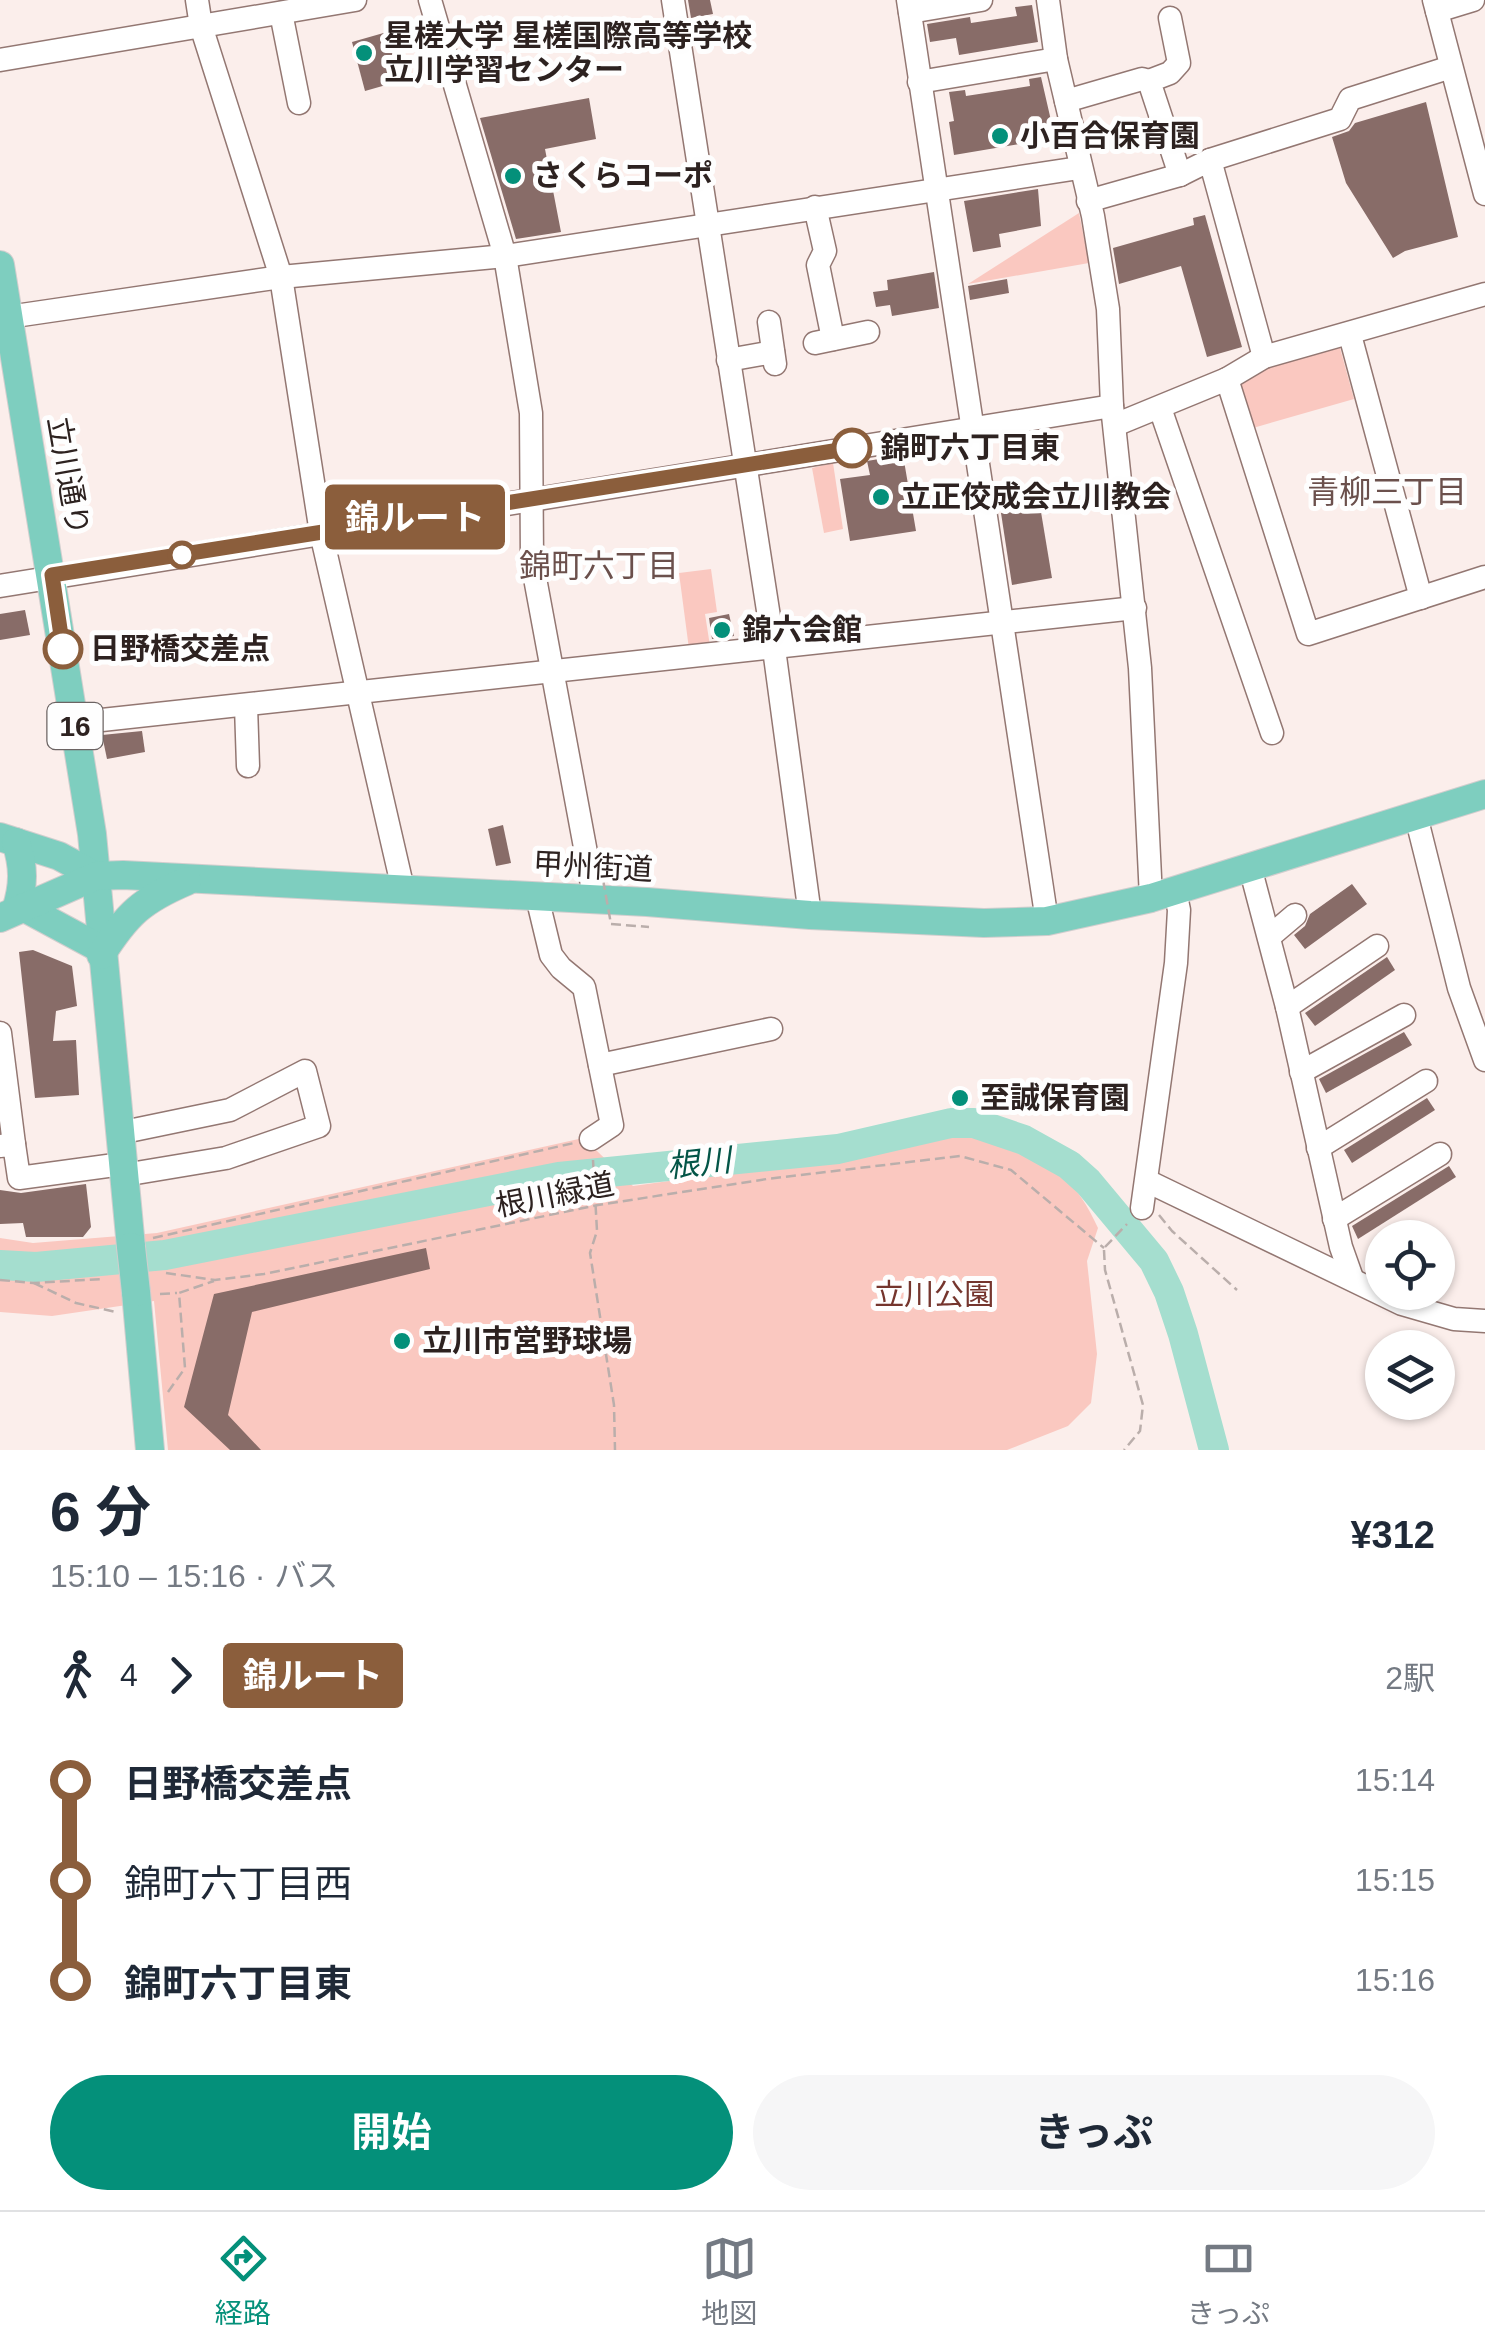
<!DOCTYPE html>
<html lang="ja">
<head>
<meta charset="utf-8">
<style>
  body { margin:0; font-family:Arial,"Noto Sans JP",sans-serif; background:#f6f6f7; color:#1f2937; height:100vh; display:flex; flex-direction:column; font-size:38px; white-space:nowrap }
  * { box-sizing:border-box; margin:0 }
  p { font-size:32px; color:#747a83 }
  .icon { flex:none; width:55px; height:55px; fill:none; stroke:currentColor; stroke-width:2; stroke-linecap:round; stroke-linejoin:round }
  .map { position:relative; height:1450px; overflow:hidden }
  .details { display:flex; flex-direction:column; background:#fff; flex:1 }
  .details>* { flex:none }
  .badge { padding:0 20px; border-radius:8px; font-size:35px; line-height:65px }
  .buttons { position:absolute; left:1365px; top:1220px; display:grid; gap:20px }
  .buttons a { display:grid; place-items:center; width:90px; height:90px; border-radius:50%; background:#fff; box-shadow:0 2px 8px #0004; font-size:50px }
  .map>.badge { position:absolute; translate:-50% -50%; box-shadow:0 0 0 5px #fff }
  .legs { display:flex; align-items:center; gap:15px; height:110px; padding:0 50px; font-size:32px }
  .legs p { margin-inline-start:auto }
  .summary { display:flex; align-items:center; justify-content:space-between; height:170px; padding:0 50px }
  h1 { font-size:55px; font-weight:700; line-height:75px }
  .cta { display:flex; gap:20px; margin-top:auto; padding:20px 50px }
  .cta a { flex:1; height:115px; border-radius:60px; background:#04907a; color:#fff; font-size:40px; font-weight:700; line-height:115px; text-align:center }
  .cta a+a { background:#f6f6f7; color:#1f2937 }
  ul { padding:0 50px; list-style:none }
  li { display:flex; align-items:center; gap:35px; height:100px; font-size:38px }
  li i { display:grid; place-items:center; width:15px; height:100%; margin:0 12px; background:currentColor }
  li i::after { content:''; width:25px; height:25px; margin:-12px; border:8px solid; border-radius:50%; background:#fff }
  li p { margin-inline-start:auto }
  li:first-child i { background:linear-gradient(#0000 50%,currentColor 0) }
  li:last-child i { background:linear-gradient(currentColor 50%,#0000 0) }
  .tabs { display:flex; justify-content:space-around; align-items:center; height:140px; border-top:2px solid #e0e1e3; background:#fff; font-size:28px; color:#747a83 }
  .tabs a { display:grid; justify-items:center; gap:5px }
  .tabs .selected { color:#04907a }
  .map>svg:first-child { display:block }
</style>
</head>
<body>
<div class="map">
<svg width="1485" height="1450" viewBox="0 0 1485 1450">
  <rect width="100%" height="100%" fill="#fbeeeb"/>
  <g fill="#fac8c0">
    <path d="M1079 213 1089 263 968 284Z"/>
    <path d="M1340 348 1354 399 1253 428 1240 384 1272 366Z"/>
    <path d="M833 463 843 529 824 533 812 468Z"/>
    <path d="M711 569 717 612 705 614 710 646 689 649 679 573Z"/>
    <path d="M947 1134C1020 1138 1067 1159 1098 1228L1087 1261 1097 1354 1091 1403 1068 1426 1007 1450H168L154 1301 52 1316 0 1312V1238L33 1243 157 1233 592 1136 596 1150 633 1186 826 1159Z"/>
  </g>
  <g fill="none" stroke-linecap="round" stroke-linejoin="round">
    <path stroke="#a5decf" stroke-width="30" d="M0 1265 36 1267 165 1255 559 1177 838 1149 951 1123H974L1024 1140 1069 1165 1088 1182 1154 1261 1169 1292 1183 1334 1214 1450"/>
  </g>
  <g fill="#886c68">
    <path d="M688 0H710L713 14 691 18Z"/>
    <path d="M1032 5 1038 42 959 55 956 38 930 42 927 24 970 17 971 23 1017 16 1015 7Z"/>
    <path d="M387 32 400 81 365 91 352 42Z"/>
    <path d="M1041 77 1055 138 954 155 949 122 954 121 949 92 965 90 966 96 1030 86 1029 79Z"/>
    <path d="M589 98 596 139 545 149 561 232 516 239 480 118Z"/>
    <path d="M1426 102 1458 237 1405 251 1393 258 1346 183 1332 137 1349 131 1355 123Z"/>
    <path d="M1038 189 1041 226 999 234 1001 247 973 252 964 201Z"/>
    <path d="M1205 215 1242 347 1207 357 1181 266 1119 284 1113 248 1194 225 1193 218Z"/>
    <path d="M934 272 939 308 892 316 890 305 876 307 873 292 888 290 887 280Z"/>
    <path d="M1007 279 1009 293 970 300 968 286Z"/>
    <path d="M903 455 916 531 850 541 840 479 870 475 867 461Z"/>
    <path d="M1040 506 1052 578 1012 585 1001 513Z"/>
    <path d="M25 610 30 635 0 640V614Z"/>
    <path d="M729 614 734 636 712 639 709 618Z"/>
    <path d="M142 731 145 752 107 759 102 735Z"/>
    <path d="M503 825 511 863 496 866 488 829Z"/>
    <path d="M1352 884 1367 904 1305 949 1294 935 1305 926 1310 914Z"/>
    <path d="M33 950 72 966 77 1006 56 1011 53 1041 76 1040 79 1095 35 1098 19 952Z"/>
    <path d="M1387 957 1395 970 1315 1026 1305 1013Z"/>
    <path d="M1404 1032 1412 1045 1326 1093 1319 1079Z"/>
    <path d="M1427 1098 1435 1110 1352 1163 1344 1150Z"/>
    <path d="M1449 1166 1456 1177 1358 1239 1352 1226Z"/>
    <path d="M86 1184 91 1227 83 1237H26L23 1223 0 1224V1190L21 1193Z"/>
    <path d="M426 1248 430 1269 252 1312 228 1415 261 1450H230L184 1407 214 1294Z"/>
  </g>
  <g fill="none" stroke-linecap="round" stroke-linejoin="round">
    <defs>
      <g id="minor">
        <path d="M197 0 201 26 281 277 321 533 403 889"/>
        <path d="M430 0 505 256 531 413 532 562 595 901"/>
        <path d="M673 0 774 649 810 915"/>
        <path d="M908 0 1047 921"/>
        <path d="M1048 0 1056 59 1093 216 1108 309 1112 406 1140 668 1151 898"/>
        <path d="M1434 0 1485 194"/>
        <path d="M1437 11 1473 0"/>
        <path d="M910 12 981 0"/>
        <path d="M281 13 299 103"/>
        <path d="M1170 18 1179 63 1170 73 1149 81 1180 175"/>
        <path d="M0 60 355 0"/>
        <path d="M919 82 1056 59"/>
        <path d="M1066 101 1142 79 1149 81"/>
        <path d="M1210 160 1340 119 1350 99 1451 67"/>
        <path d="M1088 201 1180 175 1210 160 1264 357"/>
        <path d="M815 207 825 251 818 265 833 339"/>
        <path d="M8 317 281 277 505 256 1079 168"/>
        <path d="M769 322 775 364"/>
        <path d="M1350 335 1421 598"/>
        <path d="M815 343 868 332"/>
        <path d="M728 360 773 352"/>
        <path d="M1227 379 1308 634 1485 577"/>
        <path d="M1160 408 1272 733"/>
        <path d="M1115 425 1227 379 1264 357 1485 294"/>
        <path d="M0 586 1112 406"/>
        <path d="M246 706 248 766"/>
        <path d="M74 723 1135 608"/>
        <path d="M1416 816 1459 988 1485 1060"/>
        <path d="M1250 867 1287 1007 1341 1247 1352 1278"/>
        <path d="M537 897 551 955 561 968 584 987 612 1125 591 1139"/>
        <path d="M1269 937 1295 915"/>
        <path d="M1287 1007 1377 946"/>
        <path d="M0 1033 14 1144"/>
        <path d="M600 1065 771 1029"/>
        <path d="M1301 1072 1404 1015"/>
        <path d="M119 1133 230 1110 305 1071 319 1126 226 1158 124 1175"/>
        <path d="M0 1146 14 1144 19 1178 122 1164"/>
        <path d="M1318 1148 1426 1081"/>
        <path d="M1147 1181 1402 1304 1454 1319 1485 1321"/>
        <path d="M1142 1208 1176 963 1179 910 1175 891"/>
        <path d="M1334 1219 1440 1154"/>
      </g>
      <g id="major">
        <path d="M0 265 92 834 131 1247"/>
        <path d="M0 837 59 856 96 876"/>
        <path d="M16 842C24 867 24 885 16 910"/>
        <path d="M23 907 101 949"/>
        <path d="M0 918 96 876 123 875 647 902 810 915 984 923 1047 921 1151 898 1485 794"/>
        <path d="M101 955C127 914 142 900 187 881"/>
        <path d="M136 1292 150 1450"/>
      </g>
    </defs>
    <use href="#minor" stroke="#937772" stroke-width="25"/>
    <use href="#major" stroke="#d1cece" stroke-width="30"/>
    <g stroke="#baaeab" stroke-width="2.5" stroke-dasharray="10 5" stroke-linecap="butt">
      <path d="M611 924 649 927"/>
      <path d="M593 1160 597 1231 590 1253 614 1405 615 1450"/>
      <path d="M1159 1215 1172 1231 1237 1290"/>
      <path d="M153 1238 574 1143"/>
      <path d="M1105 1247 1127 1224"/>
      <path d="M1104 1250 1105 1270 1143 1405 1140 1431 1124 1450"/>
      <path d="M166 1273 215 1280 264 1274 598 1205 767 1179 960 1156 1011 1170 1104 1248"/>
      <path d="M0 1280 34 1283 102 1279"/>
      <path d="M34 1283 76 1303 116 1312"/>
      <path d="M160 1294 177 1293"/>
      <path d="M168 1392 185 1368 179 1293 214 1281"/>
    </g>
    <use href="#minor" stroke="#fff" stroke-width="22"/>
    <use href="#major" stroke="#7ecebf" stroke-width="28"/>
    <defs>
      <path id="major-bridge" d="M131 1247 136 1292"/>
    </defs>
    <use href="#major-bridge" stroke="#d1cece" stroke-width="30" stroke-linecap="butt"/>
    <path stroke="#baaeab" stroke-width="2.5" stroke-dasharray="10 5" stroke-linecap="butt" d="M603 880 611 924"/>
    <use href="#major-bridge" stroke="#7ecebf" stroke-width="28"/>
  </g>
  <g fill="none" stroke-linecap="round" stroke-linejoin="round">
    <defs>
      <path id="line-1" d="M63 649 52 575 852 448"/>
    </defs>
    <use href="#line-1" stroke="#fff" stroke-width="22"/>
    <use href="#line-1" stroke="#8b5e3c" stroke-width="15"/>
  </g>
  <g fill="#04907a" stroke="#fefefe" stroke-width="4">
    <circle cx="364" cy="53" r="10"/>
    <circle cx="1000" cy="136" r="10"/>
    <circle cx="513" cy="176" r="10"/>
    <circle cx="881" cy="497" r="10"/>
    <circle cx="722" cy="630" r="10"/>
    <circle cx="960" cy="1098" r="10"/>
    <circle cx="402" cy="1341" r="10"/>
  </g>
  <g fill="#fff" stroke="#8b5e3c" stroke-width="5">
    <circle cx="852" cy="448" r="18"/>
    <circle cx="182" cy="555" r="12"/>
    <circle cx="63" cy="649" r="18"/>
  </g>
  <g text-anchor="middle" stroke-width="10" stroke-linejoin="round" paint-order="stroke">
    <rect fill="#fefefe" stroke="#6c6463" stroke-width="2.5" x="47.5" y="703" width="55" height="46" rx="8"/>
    <g font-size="28" font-weight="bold" fill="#2d2220">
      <text x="75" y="736">16</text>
    </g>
    <g font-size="30" font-weight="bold" fill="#2d2220" stroke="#fefefe" text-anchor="start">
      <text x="384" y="46">星槎大学 星槎国際高等学校<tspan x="384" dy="34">立川学習センター</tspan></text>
      <text x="1020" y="146">小百合保育園</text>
      <text x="533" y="186">さくらコーポ</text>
      <text x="901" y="507">立正佼成会立川教会</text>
      <text x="742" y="640">錦六会館</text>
      <text x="980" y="1108">至誠保育園</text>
      <text x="422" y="1351">立川市営野球場</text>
    </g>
    <g font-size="30" font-weight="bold" fill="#2d2220" stroke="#fefefe" text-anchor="start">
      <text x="880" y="458">錦町六丁目東</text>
      <text x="90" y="659">日野橋交差点</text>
    </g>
    <g font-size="30" fill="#2d2220" stroke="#fefefe">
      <text transform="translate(68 476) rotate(80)" y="10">立川通り</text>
      <text transform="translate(593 867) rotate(3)" y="10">甲州街道</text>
      <text transform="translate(555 1195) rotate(-11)" y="10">根川緑道</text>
    </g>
    <g font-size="30" fill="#75352d" stroke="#fefefe">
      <text x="934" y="1305">立川公園</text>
    </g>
    <g font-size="32" fill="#6b504c" stroke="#fefefe">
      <text x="1387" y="503">青柳三丁目</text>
      <text x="599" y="577">錦町六丁目</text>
    </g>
    <g font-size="32" font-style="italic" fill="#035547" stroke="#fefefe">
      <text transform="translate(699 1163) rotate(-6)" y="11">根川</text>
    </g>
  </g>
</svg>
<div class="buttons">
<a><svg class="icon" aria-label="locate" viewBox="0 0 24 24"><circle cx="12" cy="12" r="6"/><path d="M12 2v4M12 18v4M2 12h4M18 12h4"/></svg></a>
<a><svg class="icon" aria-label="layers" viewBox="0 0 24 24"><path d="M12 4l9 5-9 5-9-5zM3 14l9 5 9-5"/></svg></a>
</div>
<b class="badge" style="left:415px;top:517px;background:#8b5e3c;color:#fff">錦ルート</b>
</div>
<section class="details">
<div class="summary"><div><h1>6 分</h1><p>15:10 – 15:16 · バス</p></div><b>¥312</b></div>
<div class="legs"><svg class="icon" aria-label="walk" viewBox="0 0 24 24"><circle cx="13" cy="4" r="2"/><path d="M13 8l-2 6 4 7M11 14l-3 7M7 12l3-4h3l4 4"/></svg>4<svg class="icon" aria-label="forward" viewBox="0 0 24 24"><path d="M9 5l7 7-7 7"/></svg><b class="badge" style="background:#8b5e3c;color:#fff">錦ルート</b><p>2駅</p></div>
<ul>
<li><i style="color:#8b5e3c"></i><b>日野橋交差点</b><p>15:14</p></li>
<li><i style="color:#8b5e3c"></i><span>錦町六丁目西</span><p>15:15</p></li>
<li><i style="color:#8b5e3c"></i><b>錦町六丁目東</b><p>15:16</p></li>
</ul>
<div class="cta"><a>開始</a><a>きっぷ</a></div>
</section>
<nav class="tabs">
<a class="selected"><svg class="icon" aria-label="directions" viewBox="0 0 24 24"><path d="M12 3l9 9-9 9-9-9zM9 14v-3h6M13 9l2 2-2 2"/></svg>経路</a>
<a><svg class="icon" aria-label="map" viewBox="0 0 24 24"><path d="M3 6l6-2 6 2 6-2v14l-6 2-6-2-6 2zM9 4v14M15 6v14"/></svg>地図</a>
<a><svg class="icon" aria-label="tickets" viewBox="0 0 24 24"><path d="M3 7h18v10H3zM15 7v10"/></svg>きっぷ</a>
</nav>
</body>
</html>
